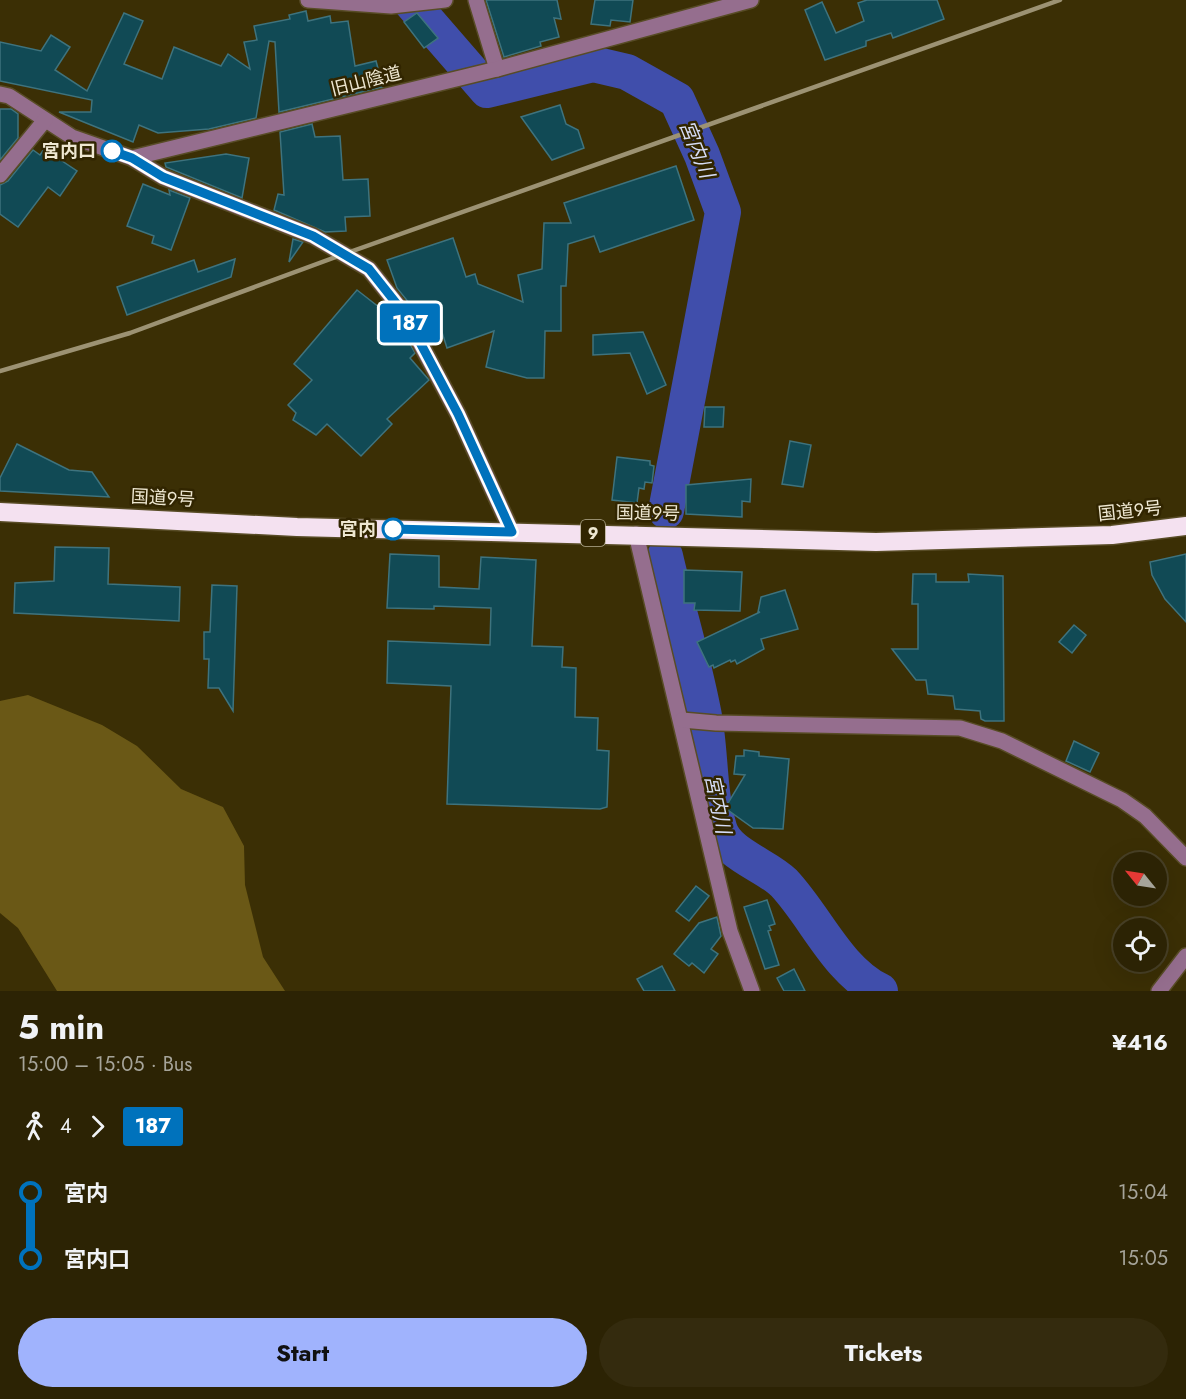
<!DOCTYPE html>
<html lang="en">
<head>
<meta charset="utf-8">
<style>
  body { margin:0; font-family:Jost,"Noto Sans JP",sans-serif; background:#342b0e; color:#f1f3f6; height:100vh; display:flex; flex-direction:column; font-size:22px; white-space:nowrap }
  * { box-sizing:border-box; margin:0 }
  p { font-size:20px; color:#a6a49a }
  .icon { flex:none; width:33px; height:33px; fill:none; stroke:currentColor; stroke-width:2; stroke-linecap:round; stroke-linejoin:round }
  .map { position:relative; height:991px; overflow:hidden }
  .details { display:flex; flex-direction:column; background:#2c2304; flex:1 }
  .details>* { flex:none }
  .badge { padding:0 12px; border-radius:4px; font-size:21px; line-height:39px }
  .needle { width:39px; rotate:300deg }
  .tools { position:absolute; left:1113px; top:852px; display:grid; gap:12px }
  .tools a { display:grid; place-items:center; width:54px; height:54px; border-radius:50%; background:#2c2304; box-shadow:0 6px 24px #0002,0 0 0 2px #484026; font-size:30px }
  .map>.badge { position:absolute; translate:-50% -50%; box-shadow:0 0 0 3px #fff }
  .legs { display:flex; align-items:center; gap:9px; height:66px; padding:0 18px; font-size:20px }
  .legs p { margin-inline-start:auto }
  .overview { display:flex; align-items:center; justify-content:space-between; height:102px; padding:0 18px }
  h1 { font-size:33px; font-weight:700; line-height:45px }
  .cta { display:flex; gap:12px; margin-top:auto; padding:12px 18px }
  .cta a { flex:1; height:69px; border-radius:36px; background:#a0b3fd; color:#111; font-size:24px; font-weight:700; line-height:69px; text-align:center }
  .cta a+a { background:#342b0e; color:#f1f3f6 }
  ul { padding:0 18px; list-style:none }
  li { display:flex; align-items:center; gap:21px; height:66px; font-size:22px }
  li i { display:grid; place-items:center; width:9px; height:100%; margin:0 8px; background:currentColor }
  li i::after { content:''; width:15px; height:15px; margin:-8px; border:4px solid; border-radius:50%; background:#2c2304 }
  li p { margin-inline-start:auto }
  li:first-child i { background:linear-gradient(#0000 50%,currentColor 0) }
  li:last-child i { background:linear-gradient(currentColor 50%,#0000 0) }
  .map>svg:first-child { display:block }
</style>
</head>
<body>
<div class="map">
<svg width="1186" height="991" viewBox="0 0 1186 991">
  <rect width="100%" height="100%" fill="#3b2f05"/>
  <path fill="#6a5816" d="M28 695 102 725 137 746 181 789 223 807 244 846 245 885 263 957 285 991H57L18 928 0 913V701Z"/>
  <g fill="none" stroke-linecap="round" stroke-linejoin="round">
    <g stroke="#404eab" stroke-width="36">
      <path d="M409 0 487 90 593 64 627 72 677 100 702 155 723 212 666 511"/>
      <path d="M665 556C677 608 693 659 703 711 711 749 708 791 719 828 726 854 766 865 784 883 816 917 837 970 880 991"/>
    </g>
  </g>
  <g fill="#114a55" stroke="#3e737e" stroke-width="1.5">
    <path d="M486 0H557L561 19 554 18 559 37 540 42 541 46 504 57Z"/>
    <path d="M595 0H633L630 22 611 20 610 26 591 24Z"/>
    <path d="M867 0H937L944 19 893 38 891 33 866 41V46L825 60 805 10 822 2 836 33 864 21 858 3Z"/>
    <path d="M306 11 308 21 330 16 331 23 348 21 355 66 376 61 383 87 279 112 275 42 269 41 256 118 209 129 158 133 139 125 133 142 59 112H91L92 100 0 81V42L41 51 51 35 70 47 55 70 87 91 124 13 143 21 124 64 162 79 174 47 221 66 228 54 250 69 244 42 257 40 254 26 290 19 289 15Z"/>
    <path d="M417 13 438 38 424 48 404 22Z"/>
    <path d="M560 105 566 124 578 130 584 148 552 160 521 117Z"/>
    <path d="M0 109H11L18 114V138L0 160Z"/>
    <path d="M312 124 315 137 340 136 343 180 368 179 370 216 345 217 346 231 325 232 274 210 278 194 284 195 280 132Z"/>
    <path d="M44 149 77 171 60 196 48 187 18 227 0 214V185L8 181 33 150 40 155Z"/>
    <path d="M226 154 249 158 242 198 166 167 165 163Z"/>
    <path d="M676 166 694 220 600 252 594 236 568 244 566 286H561V331H545L544 378H527L486 367 494 331 447 348 441 329 429 340 413 308 397 288 387 260 453 238 466 277 475 274 478 284 523 302 518 275 542 269 544 223H571L564 203Z"/>
    <path d="M143 184 170 195 169 190 190 198 171 250 152 243 154 236 127 226Z"/>
    <path d="M293 239 303 242 289 262Z"/>
    <path d="M235 259 231 277 127 315 117 287 194 260 198 272Z"/>
    <path d="M357 290 398 322 415 353 410 358 429 380 387 419 392 424 361 456 327 424 316 435 293 420 296 413 288 405 312 380 294 364Z"/>
    <path d="M643 332 666 385 647 394 630 353 593 355V335Z"/>
    <path d="M705 407H724L723 427H704Z"/>
    <path d="M790 441 811 445 803 487 782 484Z"/>
    <path d="M17 444 69 470 92 472 109 497 0 491V478Z"/>
    <path d="M617 457 650 461V465L654 466 652 483 645 482 644 489 639 488 637 503 612 500Z"/>
    <path d="M751 479 750 502 742 501V517L686 514V485Z"/>
    <path d="M55 547 109 548 108 584 180 587 179 621 14 613 15 583 54 581Z"/>
    <path d="M390 554 439 556V587L479 589 481 557 536 560 532 646 563 647 562 667 576 668 575 717 598 718 597 750 609 751 607 807 600 809 447 804 451 686 387 683 388 641 490 645 491 608 434 606V609L387 608Z"/>
    <path d="M1186 554V622L1165 599 1152 575 1150 562Z"/>
    <path d="M684 570 742 572 740 611 694 610 695 603H684Z"/>
    <path d="M913 574H936V582H969L968 574 1003 576 1004 721H985L981 719 980 711 955 709 953 696 928 694 926 680H916L892 649H918V604H912Z"/>
    <path d="M212 585 237 586 233 711 219 688H208L209 659H204V632H210Z"/>
    <path d="M785 590 798 629 761 639 764 649 737 664 735 660 731 662 730 660 714 668 713 665 709 667 697 642 760 612H758L761 597Z"/>
    <path d="M1074 625 1086 635 1072 653 1059 642Z"/>
    <path d="M1074 741 1099 753 1090 772 1066 761Z"/>
    <path d="M744 750 759 752V756L789 759 783 829 753 828 725 808 745 775 734 774 736 756H744Z"/>
    <path d="M696 886 709 896 689 921 676 911Z"/>
    <path d="M767 900 775 924 769 926 771 930 768 931 779 965 765 969 744 907Z"/>
    <path d="M717 917 721 936 711 949 718 954 704 973 692 963 689 966 674 954 699 923Z"/>
    <path d="M662 966 675 991H644L637 979Z"/>
    <path d="M794 969 805 991H784L777 978Z"/>
  </g>
  <g fill="none" stroke-linecap="round" stroke-linejoin="round">
    <defs>
      <g id="minor">
        <path d="M308 0 391 6 445 0"/>
        <path d="M476 0 497 69"/>
        <path d="M0 94 9 96 72 137 132 158 497 69 751 0"/>
        <path d="M132 158 163 177 313 236 369 269 404 313 458 414 512 532"/>
        <path d="M0 175 45 120"/>
        <path d="M636 534 730 931 752 991"/>
        <path d="M682 720 716 723 960 728 1002 741 1122 800 1145 816 1186 858"/>
        <path d="M1159 991 1186 956"/>
      </g>
      <path id="highway" d="M0 512 297 527 876 542 1112 535 1186 526"/>
    </defs>
    <use href="#minor" stroke="#584c26" stroke-width="18"/>
    <use href="#highway" stroke="#584c26" stroke-width="21"/>
    <use href="#minor" stroke="#956e8e" stroke-width="15"/>
    <use href="#highway" stroke="#f4e1f0" stroke-width="18"/>
    <path stroke="#9c9273" stroke-width="4.5" d="M0 371 130 333 344 254 1060 0"/>
  </g>
  <g fill="none" stroke-linecap="round" stroke-linejoin="round">
    <defs>
      <path id="line-1" d="M112 151 132 158 163 177 313 236 369 269 404 313 415 333 458 414 512 532 393 529"/>
    </defs>
    <use href="#line-1" stroke="#fff" stroke-width="14"/>
    <use href="#line-1" stroke="#0072bc" stroke-width="9"/>
  </g>
  <g fill="#fff" stroke="#0072bc" stroke-width="3">
    <circle cx="112" cy="151" r="10"/>
    <circle cx="393" cy="529" r="10"/>
  </g>
  <g text-anchor="middle" stroke-width="5" stroke-linejoin="round" paint-order="stroke">
    <rect fill="#312500" stroke="#b5ad92" stroke-width="1.5" x="581" y="520" width="24" height="26" rx="4.5"/>
    <g font-size="16" font-weight="bold" fill="#eee7d1">
      <text x="593" y="539">9</text>
    </g>
    <g font-size="18" fill="#eee7d1" stroke="#312500">
      <text transform="translate(366 81) rotate(-14)" y="6">旧山陰道</text>
      <text transform="translate(163 498) rotate(3)" y="6">国道9号</text>
      <text transform="translate(1130 511) rotate(-6)" y="6">国道9号</text>
      <text transform="translate(648 513) rotate(1)" y="6">国道9号</text>
    </g>
    <g font-size="18" font-weight="bold" fill="#eee7d1" stroke="#312500" text-anchor="end">
      <text x="96" y="157">宮内口</text>
      <text x="376" y="535">宮内</text>
    </g>
    <g font-size="20" font-style="italic" fill="#d5dcf6" stroke="#312500">
      <text transform="translate(697 149) rotate(68)" y="7">宮内川</text>
      <text transform="translate(718 804) rotate(78)" y="7">宮内川</text>
    </g>
  </g>
</svg>
<div class="tools">
<a><svg class="needle" viewBox="-14 -14 28 28"><path d="M0-13l5 13h-10z" fill="#e53935"/><path d="M0 13l5-13h-10z" fill="#a6a49a"/></svg></a>
<a><svg class="icon" aria-label="locate" viewBox="0 0 24 24"><circle cx="12" cy="12" r="6"/><path d="M12 2v4M12 18v4M2 12h4M18 12h4"/></svg></a>
</div>
<b class="badge" style="left:410px;top:323px;background:#0072bc;color:#fff">187</b>
</div>
<section class="details">
<div class="overview"><div><h1>5 min</h1><p>15:00 – 15:05 · Bus</p></div><b>¥416</b></div>
<div class="legs"><svg class="icon" aria-label="walk" viewBox="0 0 24 24"><circle cx="13" cy="4" r="2"/><path d="M13 8l-2 6 4 7M11 14l-3 7M7 12l3-4h3l4 4"/></svg>4<svg class="icon" aria-label="forward" viewBox="0 0 24 24"><path d="M9 5l7 7-7 7"/></svg><b class="badge" style="background:#0072bc;color:#fff">187</b></div>
<ul>
<li><i style="color:#0072bc"></i><b>宮内</b><p>15:04</p></li>
<li><i style="color:#0072bc"></i><b>宮内口</b><p>15:05</p></li>
</ul>
<div class="cta"><a>Start</a><a>Tickets</a></div>
</section>
</body>
</html>
